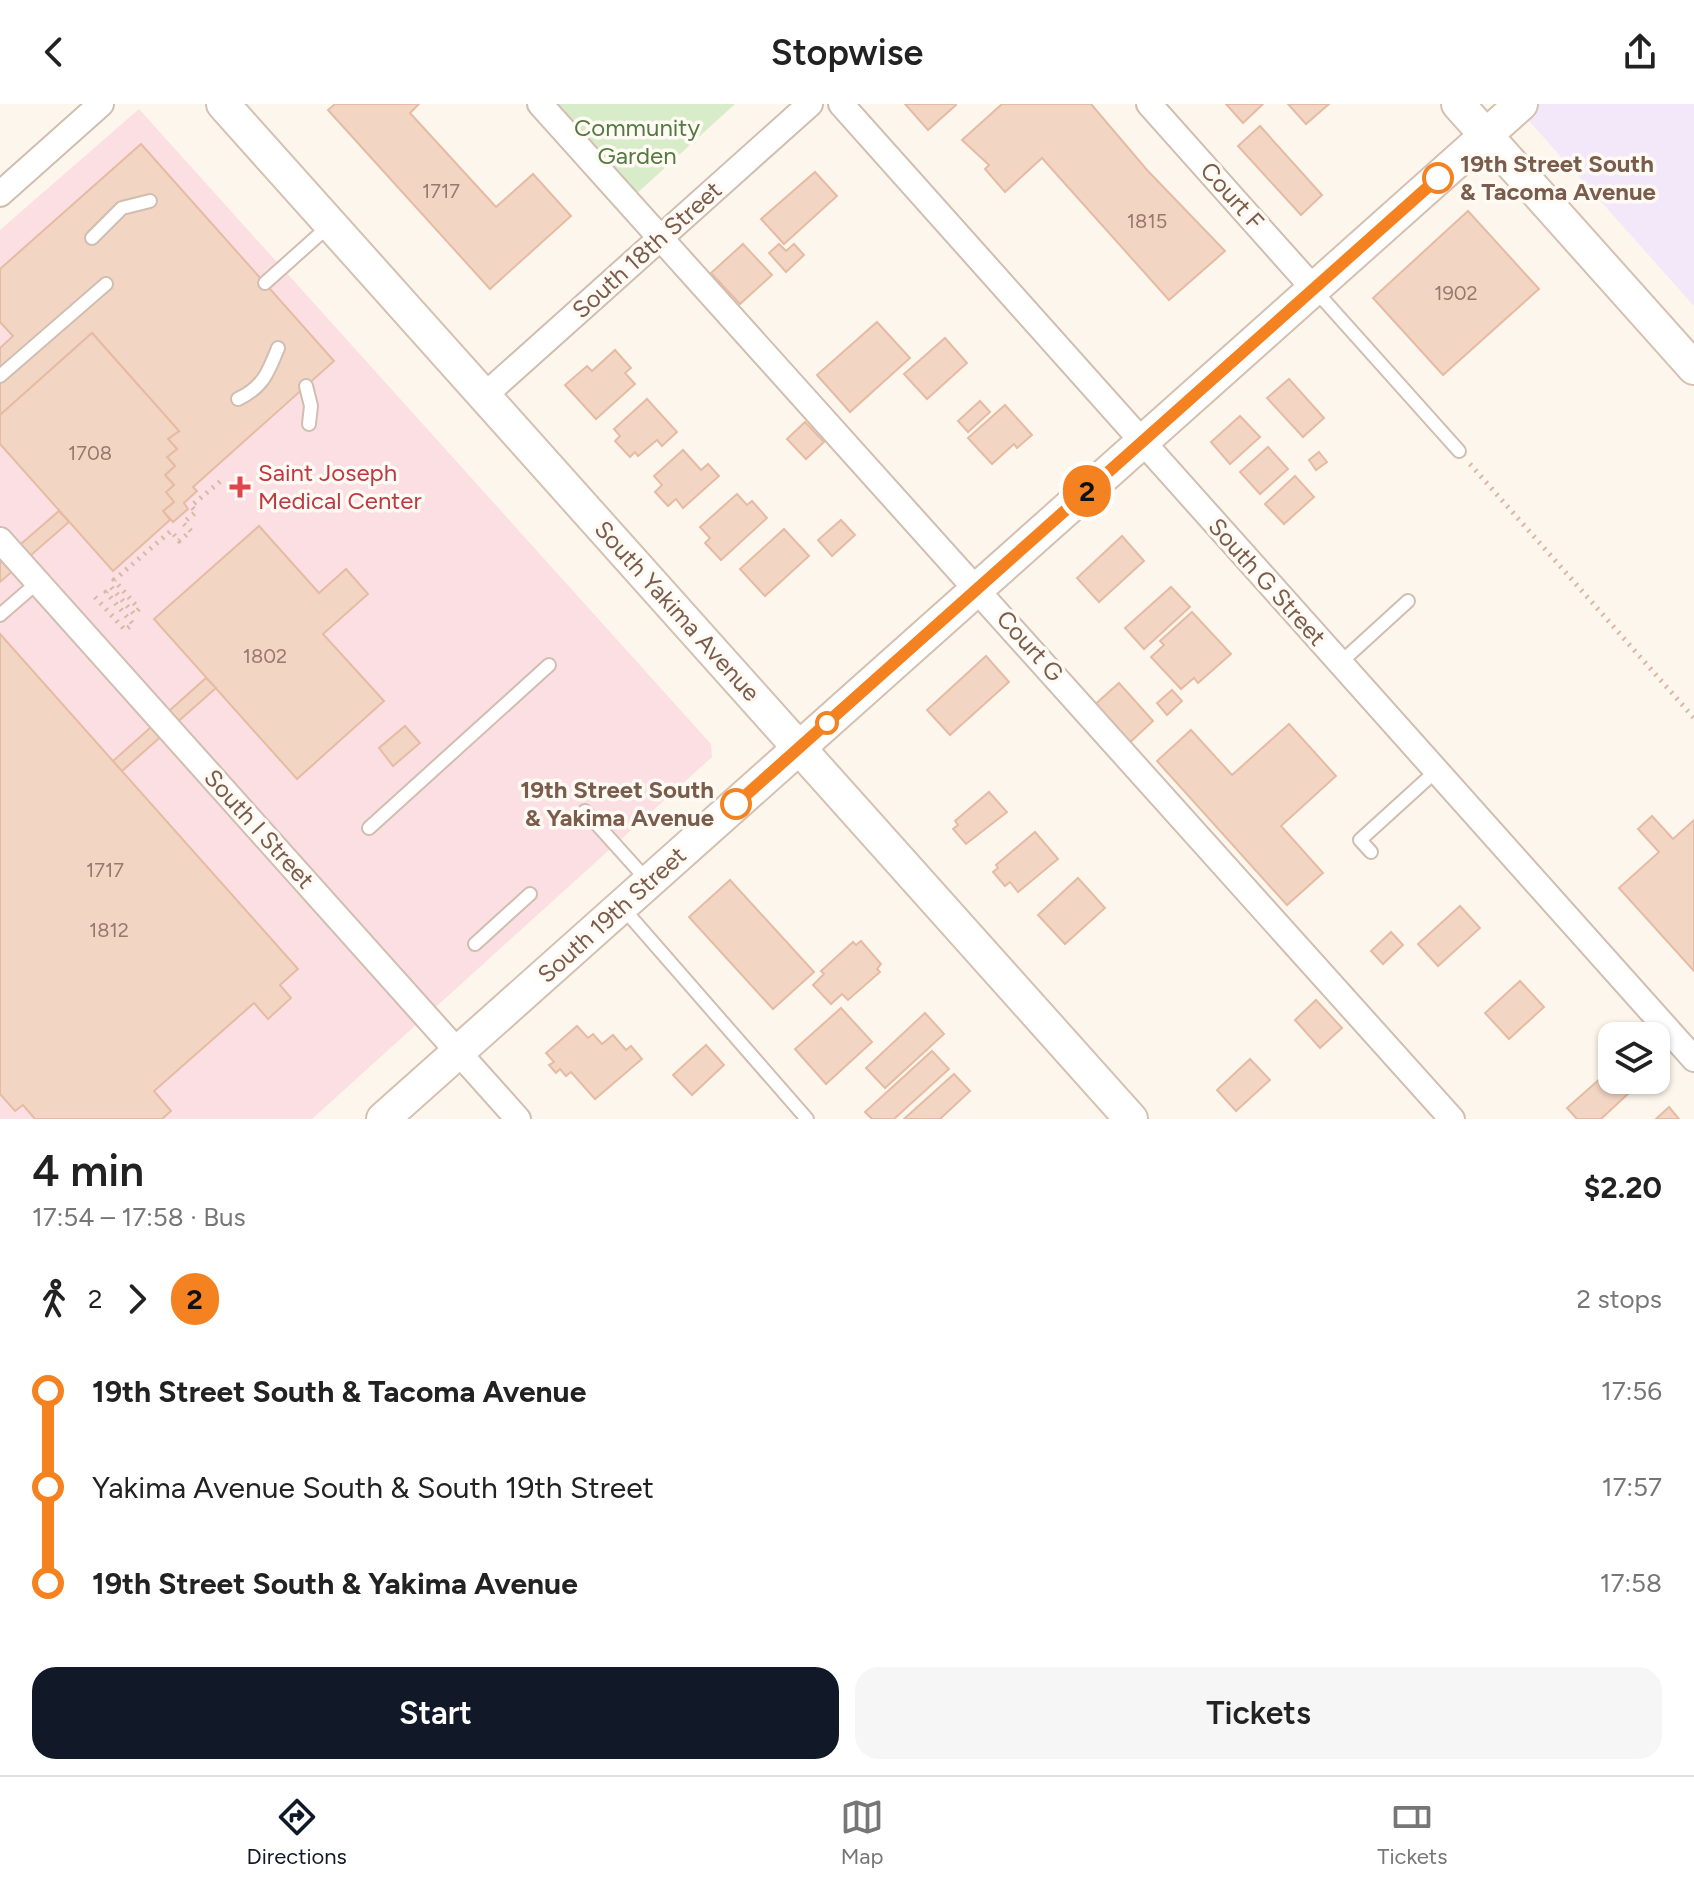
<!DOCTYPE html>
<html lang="en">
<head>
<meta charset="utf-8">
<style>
  body { margin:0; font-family:Figtree,sans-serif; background:#f6f6f6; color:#222; height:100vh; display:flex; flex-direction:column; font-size:30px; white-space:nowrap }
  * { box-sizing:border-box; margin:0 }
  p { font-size:26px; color:#767676 }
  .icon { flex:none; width:44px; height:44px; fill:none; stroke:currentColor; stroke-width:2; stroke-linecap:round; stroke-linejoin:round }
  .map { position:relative; height:1015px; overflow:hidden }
  .details { display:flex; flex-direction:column; background:#fff; flex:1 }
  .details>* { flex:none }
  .badge { padding:0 16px; border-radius:26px; font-size:28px; line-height:52px }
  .tools { position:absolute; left:1598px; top:918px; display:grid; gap:16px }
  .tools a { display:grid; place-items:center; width:72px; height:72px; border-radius:16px; background:#fff; box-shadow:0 2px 6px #0004; font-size:40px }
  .map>.badge { position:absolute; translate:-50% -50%; box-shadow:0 0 0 4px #fff }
  .legs { display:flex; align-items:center; gap:12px; height:88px; padding:0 32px; font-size:26px }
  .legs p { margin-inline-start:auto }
  .head { display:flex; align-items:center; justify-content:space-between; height:136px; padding:0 32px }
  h1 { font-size:44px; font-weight:600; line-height:60px }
  .primary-button { display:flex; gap:16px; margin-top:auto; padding:16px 32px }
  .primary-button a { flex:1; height:92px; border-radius:24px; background:#111827; color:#fff; font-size:32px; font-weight:600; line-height:92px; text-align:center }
  .primary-button a+a { background:#f6f6f6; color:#222 }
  ul { padding:0 32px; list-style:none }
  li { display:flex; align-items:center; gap:28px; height:96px; font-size:30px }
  li i { display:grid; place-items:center; width:12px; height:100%; margin:0 10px; background:currentColor }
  li i::after { content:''; width:20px; height:20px; margin:-10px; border:6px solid; border-radius:50%; background:#fff }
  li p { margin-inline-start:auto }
  li:first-child i { background:linear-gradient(#0000 50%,currentColor 0) }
  li:last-child i { background:linear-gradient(currentColor 50%,#0000 0) }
  header { display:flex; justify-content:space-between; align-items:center; height:104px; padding:0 32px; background:#fff; font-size:36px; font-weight:600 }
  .dock { display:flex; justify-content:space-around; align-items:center; height:112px; border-top:2px solid #e0e0e0; background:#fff; font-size:22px; color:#767676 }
  .dock a { display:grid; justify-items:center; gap:4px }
  .dock .current { color:#111827 }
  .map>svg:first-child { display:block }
</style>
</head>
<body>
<header><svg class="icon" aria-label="back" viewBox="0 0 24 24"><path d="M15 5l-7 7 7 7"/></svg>Stopwise<svg class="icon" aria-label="share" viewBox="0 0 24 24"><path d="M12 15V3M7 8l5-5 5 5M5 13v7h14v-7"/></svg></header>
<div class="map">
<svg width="1694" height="1015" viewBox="0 0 1694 1015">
  <rect width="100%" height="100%" fill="#fdf6ec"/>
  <path fill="#f3e8fa" d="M1514 0H1694V202Z"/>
  <path fill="#fbdfe3" d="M139 5 711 640 712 653 312 1015H0V126Z"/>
  <path fill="#d8ecc9" d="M554 0H735L635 91Z"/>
  <g fill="#f3d5c3" stroke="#e6bba3" stroke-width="2">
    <path d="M335 0H419L410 9 496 103 533 70 571 112 490 185 328 6Z"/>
    <path d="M905 0H955L956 1 928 26Z"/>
    <path d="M1002 0H1091L1147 66 1225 147 1169 196 1042 54 1005 88 985 65 989 61 962 36Z"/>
    <path d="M1226 0H1263L1243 19Z"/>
    <path d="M1288 0H1329L1306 20Z"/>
    <path d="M1260 22 1322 91 1301 111 1238 42Z"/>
    <path d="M141 40 334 257 193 383 197 387 184 399 188 405 173 418 163 407 174 398 166 388 174 381 165 371 175 362 167 353 177 345 168 335 179 327 92 229 0 311V244L13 232 0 218V165Z"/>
    <path d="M815 68 837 92 784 140 761 115Z"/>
    <path d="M1468 107 1539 185 1443 271 1373 194Z"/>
    <path d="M743 140 772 171 740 200 711 169Z"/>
    <path d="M779 140 786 147 794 140 804 151 786 168 769 149Z"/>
    <path d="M877 218 910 254 850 308 817 271Z"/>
    <path d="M92 229 179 327 168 335 177 345 167 353 175 362 165 371 174 381 166 388 174 398 163 407 170 416 113 467 0 340V311Z"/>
    <path d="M945 234 967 259 927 295 904 270Z"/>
    <path d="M615 246 631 264 625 269 635 280 596 315 565 281 587 262 592 267Z"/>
    <path d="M1289 275 1324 314 1303 333 1267 294Z"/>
    <path d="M647 295 677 328 662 342 657 336 638 352 635 348 630 353 615 337 620 332 614 325Z"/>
    <path d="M980 297 990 308 968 328 958 317Z"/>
    <path d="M1005 301 1032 331 1017 344 1014 340 992 360 968 334Z"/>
    <path d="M1240 312 1260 333 1230 360 1211 338Z"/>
    <path d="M805 318 824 338 806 355 787 335Z"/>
    <path d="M1268 343 1288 365 1260 390 1240 368Z"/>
    <path d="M683 346 701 366 708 360 719 372 683 404 676 395 668 402 655 388 662 381 654 372Z"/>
    <path d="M1319 348 1327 358 1316 366 1309 356Z"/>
    <path d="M1295 372 1314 393 1284 420 1265 400Z"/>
    <path d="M737 390 747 401 752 397 767 414 721 456 705 439 710 434 700 423Z"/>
    <path d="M59 407 69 418 0 478V458Z"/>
    <path d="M841 416 855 431 832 452 818 436Z"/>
    <path d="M259 422 319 489 346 465 368 490 323 530 384 597 297 675 154 515Z"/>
    <path d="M784 425 809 452 765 492 740 465Z"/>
    <path d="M1122 432 1144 457 1099 498 1077 474Z"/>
    <path d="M1171 483 1190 503 1144 545 1125 524Z"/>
    <path d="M1192 508 1231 550 1198 579 1194 574 1181 585 1151 553 1164 541 1160 537Z"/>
    <path d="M0 530 298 865 280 881 291 894 268 915 254 899 154 987 171 1007 162 1015H35L23 1001 15 1007 0 990Z"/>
    <path d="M986 552 1009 578 950 631 927 606Z"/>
    <path d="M206 574 216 584 122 667 113 657Z"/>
    <path d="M1119 579 1153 617 1126 642 1091 604Z"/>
    <path d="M1172 586 1182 597 1167 611 1157 599Z"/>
    <path d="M1289 620 1336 672 1281 722 1323 769 1287 801 1157 657 1191 626 1232 671Z"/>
    <path d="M405 622 420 639 393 662 379 644Z"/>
    <path d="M989 688 1007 708 966 740 953 725 958 721 955 717Z"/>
    <path d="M1652 712 1673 735 1694 716V867L1619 784 1659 748 1638 725Z"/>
    <path d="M1035 728 1058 755 1018 788 1010 778 1005 782 993 768 998 764 996 761Z"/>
    <path d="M1078 774 1105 804 1065 840 1038 811Z"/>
    <path d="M730 776 814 868 773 905 689 813Z"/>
    <path d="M1460 802 1480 824 1438 862 1418 840Z"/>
    <path d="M1391 828 1403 841 1383 860 1371 847Z"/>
    <path d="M861 837 881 860 877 865 880 868 848 896 842 890 831 900 813 881 824 870 821 867 853 838 856 841Z"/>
    <path d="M1520 877 1544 903 1509 935 1485 909Z"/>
    <path d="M1316 896 1342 924 1320 944 1295 916Z"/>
    <path d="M841 904 872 938 826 980 795 945Z"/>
    <path d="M925 909 944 930 885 984 866 964Z"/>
    <path d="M577 922 588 934 593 930 602 940 613 931 626 946 631 942 642 955 595 995 571 968 566 972 560 965 556 969 549 961 554 958 546 949Z"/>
    <path d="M706 941 724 961 692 991 673 971Z"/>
    <path d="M932 947 949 965 894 1015H872L865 1008Z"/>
    <path d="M1250 955 1270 976 1236 1007 1217 986Z"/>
    <path d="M1611 965 1612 976H1621L1631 987 1601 1015H1577L1567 1004Z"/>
    <path d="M954 970 970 987 940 1015H904Z"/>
    <path d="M1669 1003 1679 1015H1656Z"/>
  </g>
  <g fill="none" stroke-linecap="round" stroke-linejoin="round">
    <defs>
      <g id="service">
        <path d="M92 134 122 104 150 97"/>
        <path d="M265 179 331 120"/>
        <path d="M1314 185 1459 347"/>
        <path d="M0 272 106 180"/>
        <path d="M306 282 311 302 309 320"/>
        <path d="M238 295C263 283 268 269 278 244"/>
        <path d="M0 511 38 478"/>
        <path d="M1340 559 1408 497"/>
        <path d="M585 707 647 776"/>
        <path d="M369 724 549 561"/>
        <path d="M1371 748 1360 736 1436 667"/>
        <path d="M622 803 807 1015"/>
        <path d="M475 840 530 790"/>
      </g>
      <g id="minor">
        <path d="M540 0 1452 1015"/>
        <path d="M841 0 1694 955"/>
        <path d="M1149 0 1314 185"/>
        <path d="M0 90 101 0"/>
        <path d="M484 292 810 0"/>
        <path d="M0 436 518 1015"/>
      </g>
      <g id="secondary">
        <path d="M223 0 1131 1015"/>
        <path d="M1458 0 1694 264"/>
        <path d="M383 1015 1521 0"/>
      </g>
    </defs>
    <use href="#service" stroke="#d1beb0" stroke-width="16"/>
    <use href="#minor" stroke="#d1beb0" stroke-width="28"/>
    <use href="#secondary" stroke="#d6c0b0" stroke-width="36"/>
    <g stroke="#d9b8a5" stroke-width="5" stroke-dasharray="2 6" stroke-linecap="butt">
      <path d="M1470 360 1694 614"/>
      <path d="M95 493 125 526 133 520 106 488 111 483 134 510 139 505 114 476 171 427 179 437 191 427 183 419 196 408 191 402 223 375"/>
    </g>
    <use href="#service" stroke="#fff" stroke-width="12"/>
    <use href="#minor" stroke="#fff" stroke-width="24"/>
    <use href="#secondary" stroke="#fff" stroke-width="32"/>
  </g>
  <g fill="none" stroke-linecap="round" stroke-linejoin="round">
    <defs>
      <path id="line-1" d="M736 700 1438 74"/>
    </defs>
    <use href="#line-1" stroke="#fff" stroke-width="18"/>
    <use href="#line-1" stroke="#f58220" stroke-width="12"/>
  </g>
  <g fill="#fff" stroke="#f58220" stroke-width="4">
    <circle cx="1438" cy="74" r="14"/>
    <circle cx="827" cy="619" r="10"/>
    <circle cx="736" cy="700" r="14"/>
  </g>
  <path fill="#e0444e" stroke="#fffaf3" stroke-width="3" d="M236 371h8v8h8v8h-8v8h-8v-8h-8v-8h8z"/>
  <g text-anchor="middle" stroke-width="7" stroke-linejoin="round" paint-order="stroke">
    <g font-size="20" fill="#987a6a">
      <text x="441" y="94">1717</text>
      <text x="1147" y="124">1815</text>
      <text x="1456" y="196">1902</text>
      <text x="90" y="356">1708</text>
      <text x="265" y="559">1802</text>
      <text x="105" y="773">1717</text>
      <text x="109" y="833">1812</text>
    </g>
    <g font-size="24" fill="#537a41" stroke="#fffaf3">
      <text x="637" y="32">Community<tspan x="637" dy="28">Garden</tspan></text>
    </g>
    <g font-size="24" font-weight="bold" fill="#7a5c4d" stroke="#fffaf3" text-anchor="start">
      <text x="1460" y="68">19th Street South<tspan x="1460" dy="28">&amp; Tacoma Avenue</tspan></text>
      <text x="714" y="694" text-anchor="end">19th Street South<tspan x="714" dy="28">&amp; Yakima Avenue</tspan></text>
    </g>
    <g font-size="24" fill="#7a5c4d" stroke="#fffaf3">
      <text transform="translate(1232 92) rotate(48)" y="8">Court F</text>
      <text transform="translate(647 146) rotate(-42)" y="8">South 18th Street</text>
      <text transform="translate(1267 478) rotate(48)" y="8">South G Street</text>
      <text transform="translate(677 507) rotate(48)" y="8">South Yakima Avenue</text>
      <text transform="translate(1030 542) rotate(48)" y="8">Court G</text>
      <text transform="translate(259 725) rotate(48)" y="8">South I Street</text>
      <text transform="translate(612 811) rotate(-42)" y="8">South 19th Street</text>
    </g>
    <g font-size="24" fill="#be3a42" stroke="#fffaf3" text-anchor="start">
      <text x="258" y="377">Saint Joseph<tspan x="258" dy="28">Medical Center</tspan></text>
    </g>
  </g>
</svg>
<div class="tools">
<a><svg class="icon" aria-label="layers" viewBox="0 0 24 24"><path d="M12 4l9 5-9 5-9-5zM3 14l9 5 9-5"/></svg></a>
</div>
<b class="badge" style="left:1087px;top:387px;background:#f58220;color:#111">2</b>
</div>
<section class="details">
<div class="head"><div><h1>4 min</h1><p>17:54 – 17:58 · Bus</p></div><b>$2.20</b></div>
<div class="legs"><svg class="icon" aria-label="walk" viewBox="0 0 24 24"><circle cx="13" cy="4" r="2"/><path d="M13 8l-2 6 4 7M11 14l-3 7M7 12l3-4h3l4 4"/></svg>2<svg class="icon" aria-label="forward" viewBox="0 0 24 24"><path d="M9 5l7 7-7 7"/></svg><b class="badge" style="background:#f58220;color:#111">2</b><p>2 stops</p></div>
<ul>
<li><i style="color:#f58220"></i><b>19th Street South &amp; Tacoma Avenue</b><p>17:56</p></li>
<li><i style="color:#f58220"></i><span>Yakima Avenue South &amp; South 19th Street</span><p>17:57</p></li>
<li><i style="color:#f58220"></i><b>19th Street South &amp; Yakima Avenue</b><p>17:58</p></li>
</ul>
<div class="primary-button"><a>Start</a><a>Tickets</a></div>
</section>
<nav class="dock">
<a class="current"><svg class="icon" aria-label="directions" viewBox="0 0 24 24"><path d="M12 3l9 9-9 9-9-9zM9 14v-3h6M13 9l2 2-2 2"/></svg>Directions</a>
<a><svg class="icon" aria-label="map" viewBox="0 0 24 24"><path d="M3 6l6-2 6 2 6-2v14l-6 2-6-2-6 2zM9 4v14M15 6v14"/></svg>Map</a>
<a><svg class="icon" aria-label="tickets" viewBox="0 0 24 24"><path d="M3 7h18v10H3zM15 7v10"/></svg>Tickets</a>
</nav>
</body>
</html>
